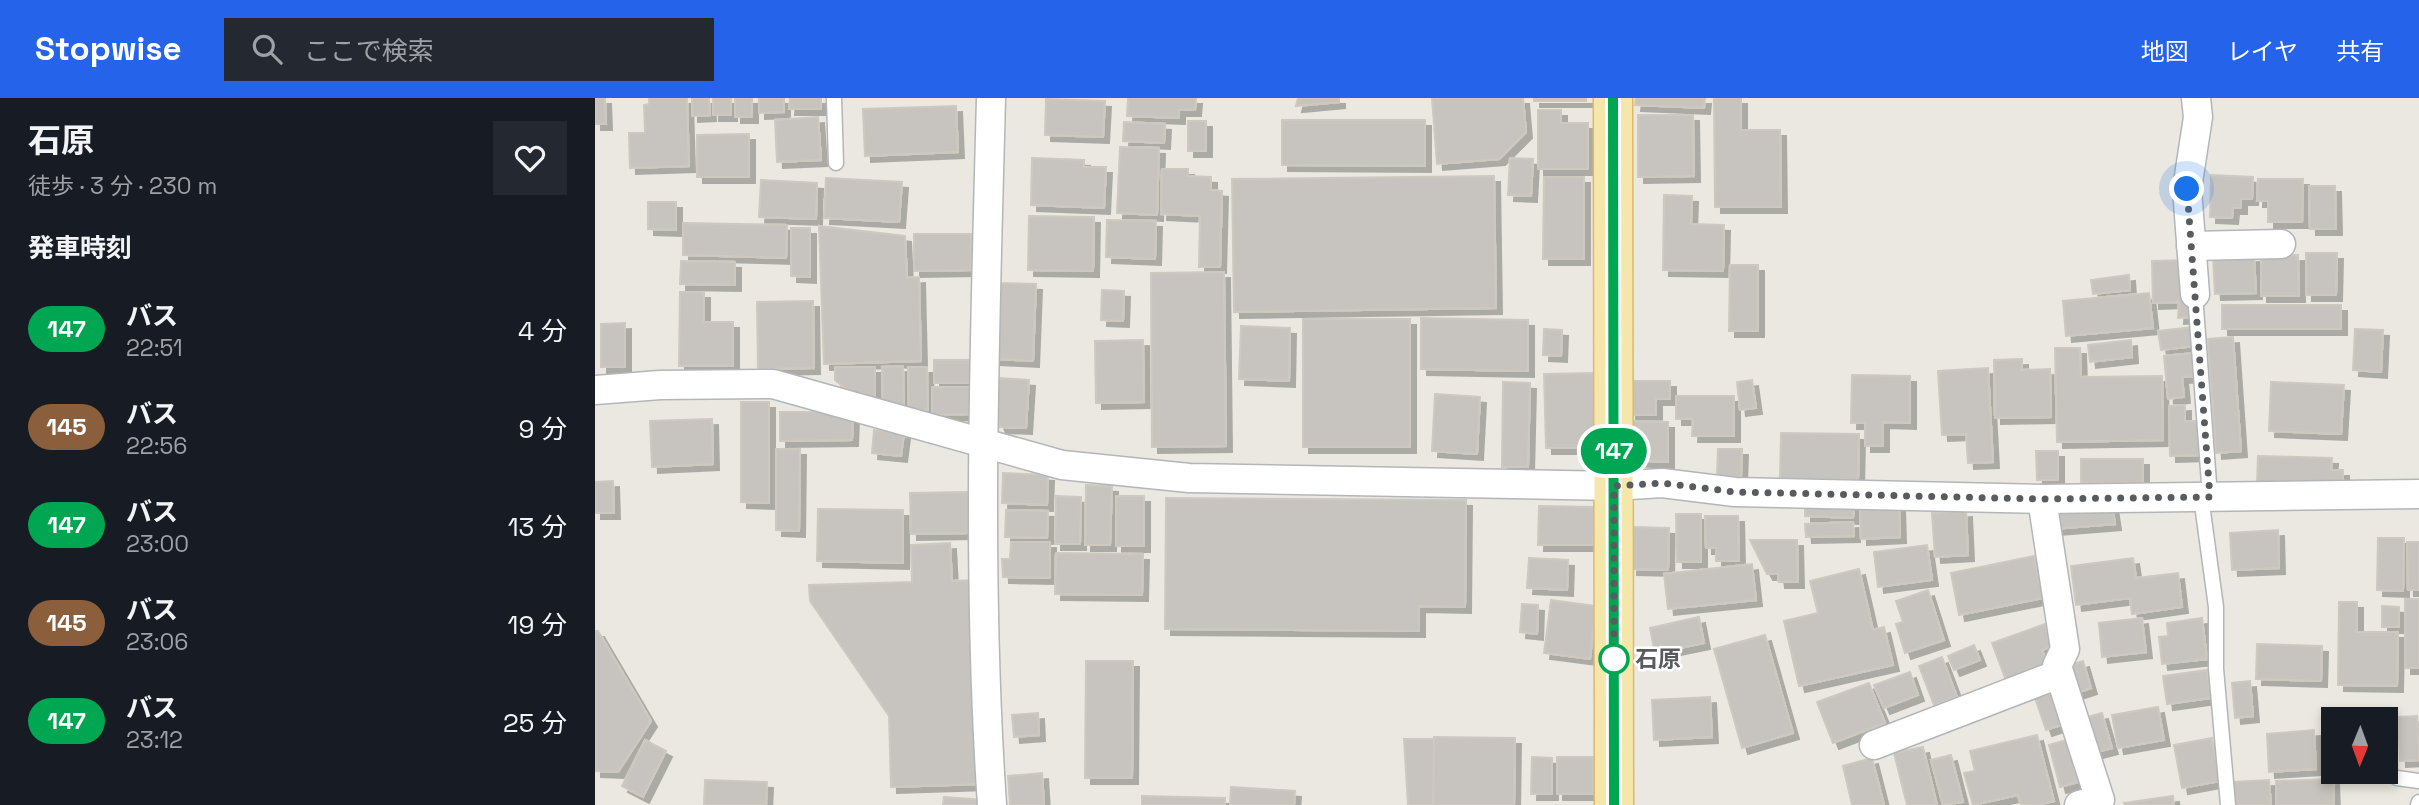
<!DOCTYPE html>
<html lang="ja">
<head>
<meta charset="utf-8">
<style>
  body { margin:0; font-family:"Space Grotesk","Noto Sans JP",sans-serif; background:#242831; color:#f1f3f6; height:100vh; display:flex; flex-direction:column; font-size:26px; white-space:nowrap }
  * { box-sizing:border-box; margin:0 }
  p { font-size:23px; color:#9ea1a6 }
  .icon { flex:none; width:38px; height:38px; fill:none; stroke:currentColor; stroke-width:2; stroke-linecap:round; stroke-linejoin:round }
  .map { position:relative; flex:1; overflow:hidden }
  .panel { display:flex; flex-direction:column; background:#171b24; width:595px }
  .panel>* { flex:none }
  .badge { padding:0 14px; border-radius:23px; font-size:24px; line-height:46px }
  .needle { width:46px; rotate:181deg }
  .fabs { position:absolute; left:1726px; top:609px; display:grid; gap:14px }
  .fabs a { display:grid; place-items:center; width:77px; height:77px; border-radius:0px; background:#171b24; box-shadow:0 4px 10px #0003; font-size:35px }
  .you { position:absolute; width:35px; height:35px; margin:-18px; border:5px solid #fff; border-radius:50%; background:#1a73e8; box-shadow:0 0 0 10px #1a73e833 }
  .map>.badge { position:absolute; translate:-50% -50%; box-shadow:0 0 0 4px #fff }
  h2 { padding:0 28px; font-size:26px; line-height:63px }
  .round { display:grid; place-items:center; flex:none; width:74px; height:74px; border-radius:0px; background:#242831 }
  .headline { display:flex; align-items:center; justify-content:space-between; height:119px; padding:0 28px }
  h1 { font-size:33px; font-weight:700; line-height:52px }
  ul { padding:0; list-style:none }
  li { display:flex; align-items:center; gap:21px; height:98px; padding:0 28px }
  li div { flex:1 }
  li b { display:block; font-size:26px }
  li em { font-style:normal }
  li .badge { min-width:77px; font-weight:700; text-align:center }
  header { display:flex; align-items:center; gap:42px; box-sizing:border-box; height:98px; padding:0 35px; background:#2563eb; color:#fff }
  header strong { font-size:33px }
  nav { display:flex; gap:38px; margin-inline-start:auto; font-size:24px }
  .search { width:490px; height:63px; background:#242831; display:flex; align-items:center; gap:18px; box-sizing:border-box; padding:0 24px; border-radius:0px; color:#9ea1a6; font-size:26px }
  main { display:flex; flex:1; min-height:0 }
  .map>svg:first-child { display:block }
</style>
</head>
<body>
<header>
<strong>Stopwise</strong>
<div class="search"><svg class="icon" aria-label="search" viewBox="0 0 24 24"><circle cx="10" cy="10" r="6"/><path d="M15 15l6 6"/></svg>ここで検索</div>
<nav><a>地図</a><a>レイヤ</a><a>共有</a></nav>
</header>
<main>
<section class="panel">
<div class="headline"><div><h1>石原</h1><p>徒歩 · 3 分 · 230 m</p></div><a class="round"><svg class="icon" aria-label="heart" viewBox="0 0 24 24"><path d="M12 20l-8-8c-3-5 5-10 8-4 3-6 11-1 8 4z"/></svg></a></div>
<h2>発車時刻</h2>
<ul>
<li><span class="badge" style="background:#00a651;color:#fff">147</span><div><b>バス</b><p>22:51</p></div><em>4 分</em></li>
<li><span class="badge" style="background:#8b5e3c;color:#fff">145</span><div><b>バス</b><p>22:56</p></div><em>9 分</em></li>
<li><span class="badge" style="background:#00a651;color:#fff">147</span><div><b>バス</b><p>23:00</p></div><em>13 分</em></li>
<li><span class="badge" style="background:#8b5e3c;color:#fff">145</span><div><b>バス</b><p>23:06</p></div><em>19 分</em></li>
<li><span class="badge" style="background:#00a651;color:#fff">147</span><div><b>バス</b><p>23:12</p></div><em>25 分</em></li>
</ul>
</section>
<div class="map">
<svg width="1824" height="707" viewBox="0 0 1824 707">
  <defs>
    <filter id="shadow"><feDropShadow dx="6" dy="6" stdDeviation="0" flood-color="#0004"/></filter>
  </defs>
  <rect width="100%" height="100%" fill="#eae8e0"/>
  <g fill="#c7c4bf" stroke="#cec9c0" stroke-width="2" filter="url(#shadow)">
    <path d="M0 0H10L11 26H0Z"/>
    <path d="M54 0H92L94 68 35 70 34 35H50L49 7 54 6Z"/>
    <path d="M97 0H114L115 17 97 18Z"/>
    <rect x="118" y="0" width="18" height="17"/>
    <rect x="140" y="0" width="17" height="19"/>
    <path d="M164 0H189V14L164 15Z"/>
    <path d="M195 0H226V11H194Z"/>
    <path d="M533 0H601L600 12H584V20L532 18Z"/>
    <path d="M703 0H744V4L701 8Z"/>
    <path d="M837 0H928L931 34 904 61 842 66Z"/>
    <rect x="939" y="0" width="52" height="3"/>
    <path d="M1041 0H1110L1109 10 1040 7Z"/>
    <path d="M1119 0H1146V32H1185L1186 109H1120Z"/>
    <path d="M451 1 510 3 508 39 450 37Z"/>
    <path d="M361 8 363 54 270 58 268 11Z"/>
    <path d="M943 12H966V25H993V71H943Z"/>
    <path d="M1043 17H1098L1099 78 1043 79Z"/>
    <path d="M223 19 226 62 182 64 180 22Z"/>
    <path d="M687 22H830V68L687 67Z"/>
    <rect x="593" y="23" width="18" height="30"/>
    <path d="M529 24 570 26 569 45 528 43Z"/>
    <path d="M154 36V79H102V37Z"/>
    <path d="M525 49 564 50 562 117 522 115Z"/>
    <path d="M437 60 489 62V69H511L509 110 436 107Z"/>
    <path d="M915 60 938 61 936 98 913 97Z"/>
    <path d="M567 71H593V78L616 79V92L627 93 625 169H604L605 118 566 116Z"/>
    <path d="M1616 77 1658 79 1657 101H1646V110H1638L1637 120 1615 119Z"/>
    <path d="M899 78 901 210 639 214 637 81Z"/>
    <path d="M949 79H989V161H948Z"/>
    <path d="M231 80 307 84 304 124 229 120Z"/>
    <path d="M1663 81H1708L1707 124H1673V103H1662Z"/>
    <path d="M166 82 222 85 221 121 164 119Z"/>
    <path d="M1714 88H1740L1741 131H1715Z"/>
    <path d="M1069 97 1097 98 1096 126 1129 127 1128 173 1068 172Z"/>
    <path d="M53 104H81V132L53 131Z"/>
    <path d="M434 118 499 119 498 173 433 172Z"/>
    <path d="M512 122 561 123 560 161 511 159Z"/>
    <path d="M88 125 192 127 191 160 88 157Z"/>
    <path d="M224 128 310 138 312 180 324 179 326 263 229 266Z"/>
    <path d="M196 130H215V179L196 178Z"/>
    <path d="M319 136H376V172L319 173Z"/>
    <path d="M1711 155H1742L1741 197H1711Z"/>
    <path d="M1703 157 1704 198H1666V158Z"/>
    <path d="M1659 158 1661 195 1620 196 1618 159Z"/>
    <path d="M1595 162 1596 219 1583 220 1584 204 1558 205 1557 163Z"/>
    <path d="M86 163 140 164V187L85 186Z"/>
    <path d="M1135 167H1163V233H1134Z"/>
    <path d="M629 174 631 348 557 349 556 175Z"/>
    <path d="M1534 177 1535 192 1498 196 1496 182Z"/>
    <path d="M401 185 441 186 438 263 399 261Z"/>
    <path d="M507 192 529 193 528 223 506 222Z"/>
    <path d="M85 194H109V224H138V268H84Z"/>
    <path d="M1554 195 1558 230 1471 238 1468 203Z"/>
    <path d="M218 203 219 270 163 271 162 204Z"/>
    <rect x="1627" y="207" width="119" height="24"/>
    <path d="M826 220 933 222V273L826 271Z"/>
    <rect x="708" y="221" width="107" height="128"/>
    <path d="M30 225V269H6V226Z"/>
    <path d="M646 228 695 230 694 283 644 281Z"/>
    <path d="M1598 229 1600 248 1566 252 1563 233Z"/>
    <path d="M949 231 967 232 966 258 948 257Z"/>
    <path d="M1760 231 1788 232 1786 274 1758 272Z"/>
    <path d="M1638 239 1646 353 1621 355 1613 241Z"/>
    <path d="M548 242 549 304 501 305 500 243Z"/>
    <path d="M1536 242 1537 259 1495 264 1493 247Z"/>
    <path d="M1460 250H1485L1486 279 1567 278 1568 342 1462 344Z"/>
    <path d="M1599 255 1601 278 1587 279 1589 299 1573 301 1569 258Z"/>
    <path d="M1427 261V272L1455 271 1456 319 1400 320 1399 262Z"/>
    <rect x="339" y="262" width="37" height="23"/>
    <path d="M308 268 309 308H288L287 269Z"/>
    <path d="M240 269H280V301L264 302 240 282Z"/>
    <path d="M313 269H332L333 312 314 313Z"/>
    <path d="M1393 270 1398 364 1373 365 1371 336 1347 337 1343 273Z"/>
    <path d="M1000 275 1002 336H989V350H951L949 276Z"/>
    <path d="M1257 277 1315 278V325L1288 324V348H1270V325H1256Z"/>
    <path d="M404 280 434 282 431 330 405 329 401 319Z"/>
    <path d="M1157 282 1161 310 1145 312 1142 284Z"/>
    <path d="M1035 283H1075V301H1061V317H1035Z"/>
    <path d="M908 284 935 285 933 369H907Z"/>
    <path d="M1676 284 1749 287 1746 336 1674 333Z"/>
    <path d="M337 289H376V316L337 317Z"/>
    <path d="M840 296 885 299 882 356 837 353Z"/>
    <path d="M1081 298H1139V338H1097L1098 321H1081Z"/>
    <path d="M146 304H174V405L146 404Z"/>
    <path d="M1590 307V323H1606L1607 357 1575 358 1574 308Z"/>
    <path d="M185 314H258L257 342 185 343Z"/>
    <path d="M117 321 118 366 57 369 55 323Z"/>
    <path d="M1031 323 1073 324V364L1031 362Z"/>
    <path d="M279 332 309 335 306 358 277 355Z"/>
    <path d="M1186 335 1264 336 1263 382 1185 381Z"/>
    <path d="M181 351H205L204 433 181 432Z"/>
    <path d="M1123 351H1147L1146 379H1122Z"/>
    <path d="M1441 353H1463V382H1442Z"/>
    <path d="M1663 358 1737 360 1736 372H1748V388L1662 386Z"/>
    <rect x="1486" y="361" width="62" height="24"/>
    <path d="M408 375 453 377 452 407 407 405Z"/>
    <path d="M18 383 19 415H0V384Z"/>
    <path d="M491 387 517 388 515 447H490Z"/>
    <path d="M373 394V435L316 436 315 395Z"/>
    <path d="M461 398 486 399 485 446H460Z"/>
    <rect x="521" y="398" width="28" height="50"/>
    <path d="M571 400 871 402 870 509 824 508V533L570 531Z"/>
    <path d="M1304 405 1305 439 1266 441 1265 407Z"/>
    <path d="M1210 406 1259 407 1258 420 1210 418Z"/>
    <path d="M1517 406 1520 426 1459 431 1457 411Z"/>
    <path d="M944 408 999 409 998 447H943Z"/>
    <path d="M223 411 308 412V465L222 463Z"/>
    <path d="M411 412 453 413 452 440 410 439Z"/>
    <path d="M1371 413 1373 457 1340 459 1337 415Z"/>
    <path d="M1081 416H1106V464H1082Z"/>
    <path d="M1110 418H1143L1144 463H1121V450H1111Z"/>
    <path d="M1258 424 1259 438 1211 439 1210 426Z"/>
    <path d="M1037 429 1074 430 1073 472 1036 471Z"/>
    <path d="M1683 432 1684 470 1637 472 1635 435Z"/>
    <path d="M1783 440H1809L1808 493 1782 492Z"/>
    <path d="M1155 442H1202L1203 484H1184L1183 476H1172Z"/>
    <path d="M416 444H455V480L408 479 407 461H415Z"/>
    <path d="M1812 444H1824V492H1813Z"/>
    <path d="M355 445 357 483 381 482 387 686 296 689 294 618 215 503 214 487 317 484 316 447Z"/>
    <path d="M1332 447 1337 482 1283 489 1279 454Z"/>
    <path d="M461 455 548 456 547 497 460 496Z"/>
    <path d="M1439 458 1448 500 1364 517 1356 475Z"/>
    <path d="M934 460 973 462 972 492 932 490Z"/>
    <path d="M1538 460 1541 480 1583 475 1587 509 1537 516 1535 500 1481 507 1476 468Z"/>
    <path d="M1157 466 1161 502 1073 511 1069 476Z"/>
    <path d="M1264 471 1278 532 1289 529 1298 567 1204 588 1189 523 1223 515 1215 483Z"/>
    <path d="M1333 492 1349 542 1310 555 1301 526 1308 524 1301 503Z"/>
    <rect x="1810" y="501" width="14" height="69"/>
    <path d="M956 502 1001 508 995 561 949 555Z"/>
    <path d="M1744 504H1762V534H1803L1802 588 1743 587Z"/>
    <path d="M927 506 943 507 942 536 925 534Z"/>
    <path d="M1787 508 1804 509V529H1787Z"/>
    <path d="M1104 519 1109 545 1060 555 1055 530Z"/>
    <path d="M1547 520 1551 554 1507 559 1504 525Z"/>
    <path d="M1607 520 1612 561 1567 566 1564 539 1573 538 1572 525Z"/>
    <path d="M1450 526 1458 548 1447 552 1454 570 1412 585 1397 545Z"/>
    <path d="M0 533H3L56 623 23 674 0 673Z"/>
    <path d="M1170 537 1198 635 1147 650 1119 551Z"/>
    <path d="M1662 546 1727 548 1726 583 1661 581Z"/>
    <path d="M1379 547 1385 562 1359 572 1353 558Z"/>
    <path d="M1347 559 1362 599 1339 607 1324 568Z"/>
    <path d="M491 563H538L537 680H490Z"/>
    <path d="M1488 563 1496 590 1481 595 1473 568Z"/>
    <path d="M1612 572 1616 600 1572 606 1568 578Z"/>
    <path d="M1315 574 1323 597 1289 610 1279 587Z"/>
    <path d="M1655 583 1658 618 1640 620 1637 585Z"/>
    <path d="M1274 585 1290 625 1238 645 1222 604Z"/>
    <path d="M1460 590 1472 625 1451 632 1439 597Z"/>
    <path d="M1115 599 1117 639 1059 642 1057 602Z"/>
    <path d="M1563 609 1569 642 1523 650 1517 617Z"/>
    <path d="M443 615 444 637 419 639 417 617Z"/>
    <path d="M1507 615 1517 650 1498 655 1489 620Z"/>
    <path d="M1822 618 1824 662 1805 663 1803 619Z"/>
    <path d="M1719 632 1721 671 1674 674 1672 636Z"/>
    <path d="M1442 637 1459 703 1442 707H1426L1423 697 1378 707 1369 675 1380 673 1375 653Z"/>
    <path d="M839 639 920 640 919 707H838Z"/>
    <path d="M1617 640 1625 683 1587 690 1579 647Z"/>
    <path d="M809 641H839L838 707H813Z"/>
    <path d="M1475 641 1487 683 1465 689 1454 647Z"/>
    <path d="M50 642 71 653 48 699 27 688Z"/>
    <path d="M1328 649 1342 707H1312L1299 655Z"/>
    <path d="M1356 657 1368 704 1348 707 1336 662Z"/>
    <path d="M937 659 957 660V696H936Z"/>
    <rect x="962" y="659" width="36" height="37"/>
    <path d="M1277 660 1289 707H1257L1248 668Z"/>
    <path d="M447 675 449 707H415L413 678Z"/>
    <path d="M1738 681 1739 707H1681V683Z"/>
    <path d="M110 682 172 684 171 707H109Z"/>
    <path d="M1674 682 1676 707H1640L1638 684Z"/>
    <path d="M636 689 700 693 699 707H635Z"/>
    <path d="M547 698 630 700V707H547Z"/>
    <path d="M1578 698 1579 707H1530L1529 705Z"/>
    <path d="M349 699 390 702 389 707H348Z"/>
  </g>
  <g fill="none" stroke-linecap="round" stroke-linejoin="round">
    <defs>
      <g id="service">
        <path d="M239 0 241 65"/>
        <path d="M1600 196 1615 399"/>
        <path d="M1606 399 1621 509V571L1633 707"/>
        <path d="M1802 680 1824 683"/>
        <path d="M1823 707 1824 704"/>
      </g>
      <g id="minor">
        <path d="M396 0C390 235 381 472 397 707"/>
        <path d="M1596 148 1686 146"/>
        <path d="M1600 196 1592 91 1603 19 1601 0"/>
        <path d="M0 292 65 287 178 286 467 367 594 380 1019 388 1067 385 1140 394 1447 401 1824 396"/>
        <path d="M1447 401 1470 551 1462 568 1505 702 1484 707"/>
        <path d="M1279 647 1464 576"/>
      </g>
      <path id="primary" d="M1018 0 1019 707"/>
    </defs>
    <use href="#service" stroke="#b3b6b9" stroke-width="17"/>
    <use href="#minor" stroke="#b3b6b9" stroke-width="31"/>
    <use href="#primary" stroke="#dfb964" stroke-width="41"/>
    <use href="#service" stroke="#fff" stroke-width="14"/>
    <use href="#minor" stroke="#fff" stroke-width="28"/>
    <use href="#primary" stroke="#f5e6ab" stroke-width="38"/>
  </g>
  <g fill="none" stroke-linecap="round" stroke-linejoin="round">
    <defs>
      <path id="line" d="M1018 0 1019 707"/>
    </defs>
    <use href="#line" stroke="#fff" stroke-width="16"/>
    <use href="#line" stroke="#00a651" stroke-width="10"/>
    <path stroke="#595c5f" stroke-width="7" stroke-dasharray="0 12.6" d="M1019 561V388L1067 385 1140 394 1447 401 1615 399 1592 91"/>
  </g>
  <circle fill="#fff" stroke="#00a651" stroke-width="3.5" cx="1019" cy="561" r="14"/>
  <g text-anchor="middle" stroke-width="5" stroke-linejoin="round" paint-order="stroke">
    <g font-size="23" font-weight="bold" fill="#595c5f" stroke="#fff" text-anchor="start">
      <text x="1040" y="569">石原</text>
    </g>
  </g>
</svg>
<div class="fabs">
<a><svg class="needle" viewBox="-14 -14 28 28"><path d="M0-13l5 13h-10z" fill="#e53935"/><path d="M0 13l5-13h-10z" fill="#9ea1a6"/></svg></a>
</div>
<div class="you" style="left:1592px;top:91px"></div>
<b class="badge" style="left:1019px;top:353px;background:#00a651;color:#fff">147</b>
</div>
</main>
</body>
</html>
